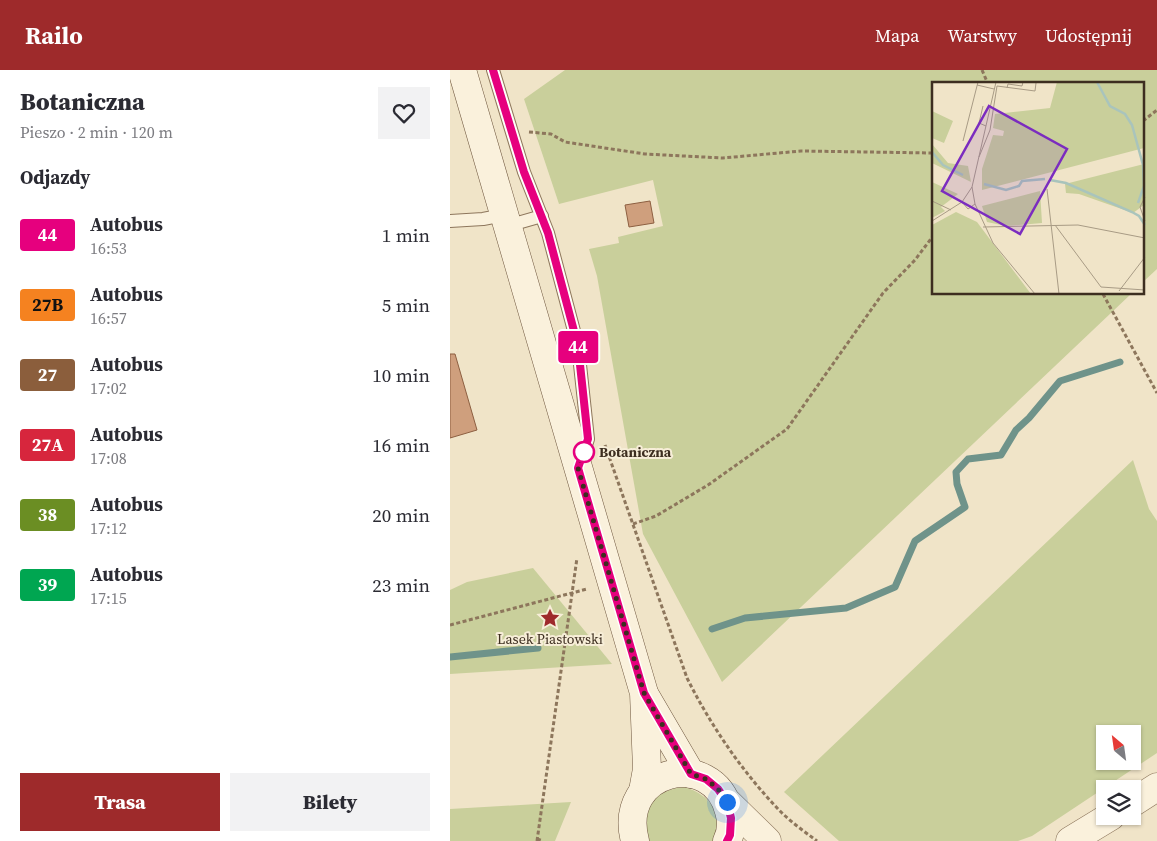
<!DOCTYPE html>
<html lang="pl">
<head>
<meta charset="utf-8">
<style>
  body { margin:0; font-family:"Source Serif 4",serif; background:#f2f2f3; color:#2b2b33; height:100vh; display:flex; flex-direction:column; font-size:19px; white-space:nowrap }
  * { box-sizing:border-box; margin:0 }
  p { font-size:16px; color:#7c7c81 }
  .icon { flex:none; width:28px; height:28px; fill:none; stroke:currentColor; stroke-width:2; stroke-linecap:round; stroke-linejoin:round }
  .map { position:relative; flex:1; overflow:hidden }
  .details { display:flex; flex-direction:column; background:#fff; width:450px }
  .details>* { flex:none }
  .badge { padding:0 10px; border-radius:4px; font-size:18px; line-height:32px }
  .needle { width:32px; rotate:331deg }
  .controls { position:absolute; left:646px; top:655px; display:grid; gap:10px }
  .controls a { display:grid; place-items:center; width:45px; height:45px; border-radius:0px; background:#fff; box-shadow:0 1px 4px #0004; font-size:25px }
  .you { position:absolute; width:25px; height:25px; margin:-12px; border:4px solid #fff; border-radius:50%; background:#1a73e8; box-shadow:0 0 0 8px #1a73e833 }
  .map>.badge { position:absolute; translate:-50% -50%; box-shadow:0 0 0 2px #fff }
  h2 { padding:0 20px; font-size:19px; line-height:45px }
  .round { display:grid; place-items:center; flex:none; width:52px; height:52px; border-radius:0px; background:#f2f2f3 }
  .summary { display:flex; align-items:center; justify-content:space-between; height:85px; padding:0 20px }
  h1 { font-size:24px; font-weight:800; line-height:38px }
  .button { display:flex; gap:10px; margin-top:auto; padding:10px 20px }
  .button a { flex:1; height:58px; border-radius:0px; background:#9e2a2b; color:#fff; font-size:20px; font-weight:800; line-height:58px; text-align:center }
  .button a+a { background:#f2f2f3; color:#2b2b33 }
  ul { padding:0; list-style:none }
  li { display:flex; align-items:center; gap:15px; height:70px; padding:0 20px }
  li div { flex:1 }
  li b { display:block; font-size:19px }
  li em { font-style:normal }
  li .badge { min-width:55px; font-weight:700; text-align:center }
  header { display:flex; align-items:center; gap:30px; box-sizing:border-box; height:70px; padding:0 25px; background:#9e2a2b; color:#fff }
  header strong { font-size:24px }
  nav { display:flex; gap:28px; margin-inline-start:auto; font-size:18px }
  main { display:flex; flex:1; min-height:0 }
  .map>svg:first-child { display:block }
</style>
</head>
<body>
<header>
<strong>Railo</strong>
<nav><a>Mapa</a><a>Warstwy</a><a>Udostępnij</a></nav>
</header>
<main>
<section class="details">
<div class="summary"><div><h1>Botaniczna</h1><p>Pieszo · 2 min · 120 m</p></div><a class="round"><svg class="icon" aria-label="heart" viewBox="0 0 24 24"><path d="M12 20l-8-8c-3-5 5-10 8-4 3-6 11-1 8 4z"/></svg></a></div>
<h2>Odjazdy</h2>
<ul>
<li><span class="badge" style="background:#e6007e;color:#fff">44</span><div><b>Autobus</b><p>16:53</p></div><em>1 min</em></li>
<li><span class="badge" style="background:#f58220;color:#111">27B</span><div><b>Autobus</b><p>16:57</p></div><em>5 min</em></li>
<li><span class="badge" style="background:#8b5e3c;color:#fff">27</span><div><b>Autobus</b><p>17:02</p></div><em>10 min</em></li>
<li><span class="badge" style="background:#d7263d;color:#fff">27A</span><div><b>Autobus</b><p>17:08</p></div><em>16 min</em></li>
<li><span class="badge" style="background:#6b8e23;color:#fff">38</span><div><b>Autobus</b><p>17:12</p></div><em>20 min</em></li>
<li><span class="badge" style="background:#00a651;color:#fff">39</span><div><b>Autobus</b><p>17:15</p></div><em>23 min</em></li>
</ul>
<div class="button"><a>Trasa</a><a>Bilety</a></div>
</section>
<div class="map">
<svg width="707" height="771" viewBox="0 0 707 771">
  <rect width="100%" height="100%" fill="#f0e4c8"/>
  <g fill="#c9cf9b" fill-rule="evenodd">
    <path d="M115 0H707V199L693 212V14H483V224H681L272 612 193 464 147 206 139 179 169 173 168 167 213 156 203 110 109 134 74 29Z"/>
    <path d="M683 390 699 439 707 451V683L582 766 568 771H389L334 722ZM655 664H682V691H655Z"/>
    <path d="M83 498 162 594 0 604V520L17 512Z"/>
    <path d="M235 717C260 725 276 745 263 771H199C188 741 204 719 235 717Z"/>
    <path d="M121 732 105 771H0V739Z"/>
  </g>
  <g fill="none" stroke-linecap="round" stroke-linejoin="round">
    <g stroke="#6f938a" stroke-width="7">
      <path d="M262 559 295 548 396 538 445 517 465 471 515 437 507 414 506 402 518 389 551 385 566 360 579 348 610 311 670 292"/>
      <path d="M0 587 88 578"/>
    </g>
  </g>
  <g fill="#cf9f7d" stroke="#8d5f41">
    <path d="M200 131 204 153 179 157 175 135Z"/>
    <path d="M0 284H5L27 360 0 368Z"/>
  </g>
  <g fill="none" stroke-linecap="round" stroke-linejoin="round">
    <defs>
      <g id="service">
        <path d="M43 0 74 102 98 163 128 276 138 369 131 390"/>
        <path d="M0 151 33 149 54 145"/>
        <path d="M57 156 92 146"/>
      </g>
      <g id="tertiary">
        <path d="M277 732 317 771"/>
        <path d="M682 733 707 717"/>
        <path d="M620 771 661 746"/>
      </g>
      <g id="secondary">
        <path d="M12 0 194 623 197 699 193 721"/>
        <path d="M196 627 241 704"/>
        <path d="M185 771C166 699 263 677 279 741 282 751 282 761 277 771"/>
      </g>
    </defs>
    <use href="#service" stroke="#8d765c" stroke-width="14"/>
    <use href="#tertiary" stroke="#8d765c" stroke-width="29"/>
    <use href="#secondary" stroke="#6f573f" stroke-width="29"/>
    <g stroke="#8d765c" stroke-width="3" stroke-dasharray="4 2.5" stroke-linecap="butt">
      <path d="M532 0 538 14"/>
      <path d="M693 51 707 40"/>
      <path d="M79 62 101 64 115 72 195 84 273 88 351 81 483 83"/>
      <path d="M653 224 707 323"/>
      <path d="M155 375 237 608C261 656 293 703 331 742 342 753 355 762 367 771"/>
      <path d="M183 454 206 446 258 415 337 359 433 223 465 190 483 166"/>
      <path d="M0 555 137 519"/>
      <path d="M87 769 93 771"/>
      <path d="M87 771 127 488"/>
    </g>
    <use href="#service" stroke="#faf1dc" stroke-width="12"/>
    <use href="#tertiary" stroke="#faf1dc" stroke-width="28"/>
    <use href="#secondary" stroke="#faf1dc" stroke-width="28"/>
  </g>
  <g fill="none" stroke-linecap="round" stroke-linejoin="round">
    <defs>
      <path id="line" d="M43 0 74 102 98 163 128 276 138 369 128 398 194 623 241 704 256 709 268 719 277 732 281 748 280 765 277 771"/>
    </defs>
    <use href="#line" stroke="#fff" stroke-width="11"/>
    <use href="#line" stroke="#e6007e" stroke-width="8"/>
    <path stroke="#3d2e20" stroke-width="5" stroke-dasharray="0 9" d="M134 382 128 398 194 623 241 704 256 709 268 719 277 732"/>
  </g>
  <defs>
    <symbol id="sight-bare" viewBox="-9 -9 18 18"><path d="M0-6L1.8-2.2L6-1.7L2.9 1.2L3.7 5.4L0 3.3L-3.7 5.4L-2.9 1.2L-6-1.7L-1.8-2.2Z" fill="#9e2a2b" stroke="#f7eed8" stroke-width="2.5" paint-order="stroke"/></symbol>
  </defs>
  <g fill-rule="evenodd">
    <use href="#sight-bare" x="86" y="534" width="28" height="28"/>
  </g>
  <circle fill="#fff" stroke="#e6007e" stroke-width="2.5" cx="134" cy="382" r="10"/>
  <g text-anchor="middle" stroke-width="4" stroke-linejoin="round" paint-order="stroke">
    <g font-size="14" font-weight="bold" fill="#3d2e20" stroke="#f7eed8" text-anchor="start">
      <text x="149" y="387">Botaniczna</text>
    </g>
    <g font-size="14" fill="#3d2e20" stroke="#f7eed8">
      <text x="100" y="574">Lasek Piastowski</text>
    </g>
  </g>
  <g transform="translate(482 12)">
    <rect width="212" height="212" fill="#f0e4c8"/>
    <path d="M125 0H212V66L50 108V87L61 53 71 54 72 49 61 46 63 32 118 26ZM0 29 21 39 12 61 0 56ZM0 62 16 81 36 84 39 100 0 81ZM212 82V123L201 131 147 112 134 111 133 102ZM0 100 26 112 9 125 13 129 0 136ZM108 109 110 141 74 144 55 140 50 124ZM24 130 45 140 99 212H0V143Z" fill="#c9cf9b"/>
    <path fill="none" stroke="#a9c4bc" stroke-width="2.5" d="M165 0 178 24 193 32 200 43 211 83 212 104 206 121M0 70 11 83 31 93M118 98 134 101 200 130 207 134 213 143M52 102 74 108 87 104 90 99 113 97"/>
    <path fill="none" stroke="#a89b85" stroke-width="1" d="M45 3 62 7M65 4 103 9 104 1M75 6 76 2 90 4 91 0M51 24 47 41 54 44M31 59 46 0M47 75 58 48 65 4M40 105 43 122 36 127 30 120 40 105 64 0M115 107 127 212M213 115 208 125 213 139M0 119 19 128M43 122 61 161 103 212M0 139 30 120M123 143 169 205 213 208M51 145 146 143 213 156M187 209 213 175"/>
    <path fill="#7b2cbf" fill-opacity="0.15" stroke="#7b2cbf" stroke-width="2.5" d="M57 24 135 67 88 152 10 109Z"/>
    <rect width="212" height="212" fill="none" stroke="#3d2e20" stroke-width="2.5"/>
  </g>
</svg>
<div class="controls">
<a><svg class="needle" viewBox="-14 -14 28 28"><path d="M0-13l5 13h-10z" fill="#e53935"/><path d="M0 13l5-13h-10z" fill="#7c7c81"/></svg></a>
<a><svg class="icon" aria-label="layers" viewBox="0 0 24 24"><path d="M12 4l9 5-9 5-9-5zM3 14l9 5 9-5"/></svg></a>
</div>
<div class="you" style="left:277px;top:732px"></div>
<b class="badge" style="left:128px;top:277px;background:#e6007e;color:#fff">44</b>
</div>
</main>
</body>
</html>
